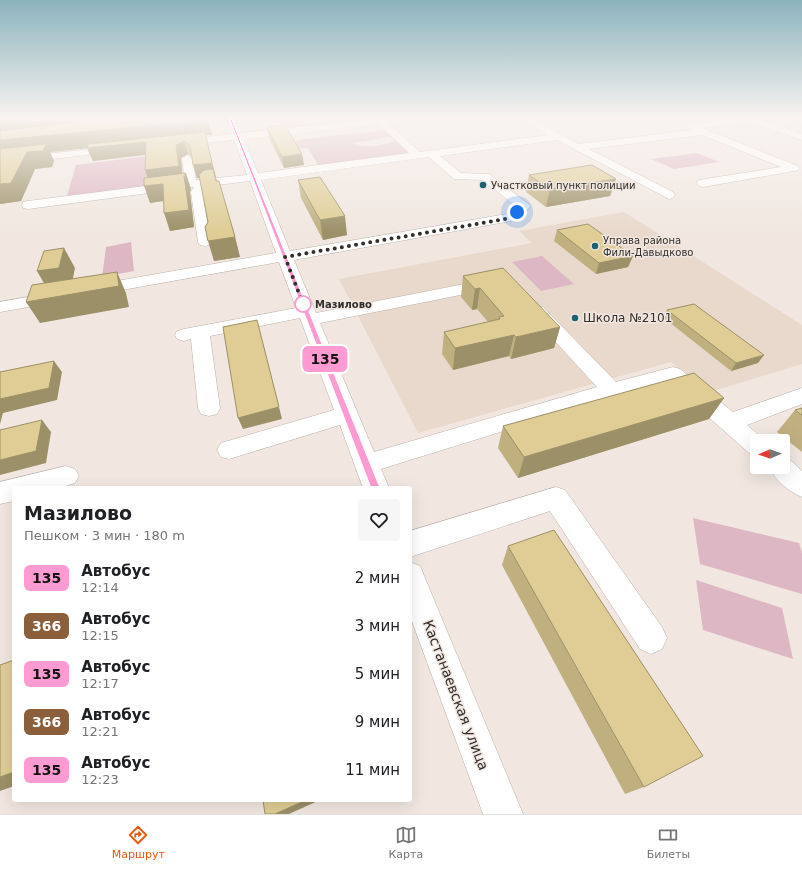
<!DOCTYPE html>
<html lang="ru">
<head>
<meta charset="utf-8">
<style>
  body { margin:0; font-family:"DejaVu Sans",sans-serif; background:#f6f6f6; color:#202124; height:100vh; display:flex; flex-direction:column; font-size:15px; white-space:nowrap }
  * { box-sizing:border-box; margin:0 }
  p { font-size:13px; color:#757577 }
  .icon { flex:none; width:22px; height:22px; fill:none; stroke:currentColor; stroke-width:2; stroke-linecap:round; stroke-linejoin:round }
  .map { position:relative; flex:1; overflow:hidden }
  .panel { position:absolute; left:12px; top:486px; width:400px; height:316px; display:flex; flex-direction:column; background:#fff; border-radius:4px; box-shadow:0 4px 16px #0002 }
  .panel>* { flex:none }
  .badge { padding:0 8px; border-radius:6px; font-size:14px; line-height:26px }
  .needle { width:26px; rotate:268deg }
  .fabs { position:absolute; left:750px; top:434px; display:grid; gap:8px }
  .fabs a { display:grid; place-items:center; width:40px; height:40px; border-radius:4px; background:#fff; box-shadow:0 4px 16px #0002; font-size:20px }
  .you { position:absolute; width:20px; height:20px; margin:-10px; border:3px solid #fff; border-radius:50%; background:#1a73e8; box-shadow:0 0 0 6px #1a73e833 }
  .map>.badge { position:absolute; translate:-50% -50%; box-shadow:0 0 0 2px #fff }
  .round { display:grid; place-items:center; flex:none; width:42px; height:42px; border-radius:4px; background:#f6f6f6 }
  .head { display:flex; align-items:center; justify-content:space-between; height:68px; padding:0 12px }
  h1 { font-size:19px; font-weight:700; line-height:30px }
  ul { padding:0; list-style:none }
  li { display:flex; align-items:center; gap:12px; height:48px; padding:0 12px }
  li div { flex:1 }
  li b { display:block; font-size:15px }
  li em { font-style:normal }
  li .badge { min-width:44px; font-weight:700; text-align:center }
  .dock { display:flex; justify-content:space-around; align-items:center; height:56px; border-top:1px solid #e0e0e0; background:#fff; font-size:11px; color:#757577 }
  .dock a { display:grid; justify-items:center; gap:2px }
  .dock .active { color:#ea580c }
  .map>svg:first-child { display:block }
</style>
</head>
<body>
<div class="map">
<svg width="802" height="814" viewBox="0 0 802 814">
  <rect width="100%" height="100%" fill="#f1e7e0"/>
  <path fill="#e9d9cc" d="M624 212 802 325V364L707 393 671 362 418 433 339 279 532 243 519 231Z"/>
  <g fill="#deb7c4" fill-rule="evenodd">
    <path d="M282 119H301L306 127 289 129Z"/>
    <path d="M387 130 412 153 319 166 308 148H297L293 142 303 139ZM389 137 393 139 394 141C383 146 364 148 353 143Z"/>
    <path d="M172 153 149 186 67 196 76 165Z"/>
    <path d="M697 153 719 162 674 169 651 159Z"/>
    <path d="M131 242 134 271 102 277 106 247Z"/>
    <path d="M542 256 574 284 541 291 512 262Z"/>
    <path d="M693 518 799 543 802 553V594L700 564Z"/>
    <path d="M696 580 782 608 793 659 703 630Z"/>
  </g>
  <g fill="none" stroke-linecap="round" stroke-linejoin="round">
    <defs>
      <g id="minor">
        <path d="M227 119H235L241 133 374 119H402L401 121 388 123 420 152 548 135 520 119H531L579 144 692 130 686 126 688 124 729 119H759L802 134V140L750 122 702 128 798 166 800 168 798 170 794 171 703 187 699 186 697 183 699 180 781 167 702 135 589 149 673 192 675 195 673 198 669 199 557 140 440 156 461 173 489 174 531 206 516 220 511 221 294 260 316 313 490 279 496 280 498 284 496 288 490 289 320 323 374 452 597 387 531 315 528 311 531 307 537 306 543 307 616 382 673 367 680 369 733 412 802 388V404L747 425 766 441H757V455L749 453 669 382 616 396 381 469 389 488H363L340 425 229 459 221 457 217 450 221 443 334 410 300 318 210 336 220 408 217 414 209 416 201 414 198 408 191 339 184 341 177 339 175 335 177 331 184 329 296 308 279 262 94 295 88 294 86 290 88 286 94 285 276 253 250 181 208 186 203 192 212 242 210 245 205 246 200 245 198 242 191 192 194 187 28 209 23 208 22 205 23 202 28 201 185 181 182 158 187 155 192 158 196 180 247 175 234 140 176 146 171 143 176 140 232 134ZM379 124 409 153 258 173 244 139ZM429 157 454 179 482 180 516 206 507 214 290 251 261 180Z"/>
        <path d="M118 146 122 147 123 149 122 151 0 165V159Z"/>
        <path d="M56 292 62 293 65 297 62 301 0 312V302Z"/>
        <path d="M783 458 790 460 802 471V497C789 492 775 480 769 467H783Z"/>
        <path d="M66 466 75 469 79 476 75 483 60 488H14V501L0 504V482Z"/>
        <path d="M556 487 565 490 662 627 667 638 662 649 651 654 640 649 550 511 410 557V531Z"/>
        <path d="M410 562 420 566 523 814H483L410 616Z"/>
      </g>
    </defs>
    <use href="#minor" stroke="#b9b0a9" stroke-width="1"/>
    <use href="#minor" fill="#fff" fill-rule="evenodd"/>
  </g>
  <g fill="#c0b080">
    <path d="M0 119 212 135H205L217 181 235 237 240 257 214 261 200 178H197L192 157 188 154 181 158 182 173 191 189 190 192 194 227 170 231 163 201 150 203 148 177 145 170 146 155 93 161 87 148 50 152 54 161 52 167 35 169 21 201 0 204Z"/>
    <path d="M267 127 302 154 304 165 284 168 269 138Z"/>
    <path d="M529 175 616 179 610 196 546 207 526 192Z"/>
    <path d="M298 180 347 235 323 240 301 198Z"/>
    <path d="M557 230 633 256 628 267 596 274 554 241Z"/>
    <path d="M463 276 560 327 554 348 511 359 509 356 453 370 442 354 444 332 488 322 477 309 472 310 461 297Z"/>
    <path d="M667 310 758 363 731 371 664 318Z"/>
    <path d="M724 398 709 419 518 478 498 448 503 426Z"/>
    <path d="M802 408V452L777 432 795 410Z"/>
    <path d="M508 546 644 787 625 794 502 565Z"/>
  </g>
  <g fill="#9c9068">
    <path d="M29 119H154L0 138V122Z"/>
    <path d="M208 120 212 135H205L216 177 197 178 193 165 205 135 146 142 150 154 93 161 87 148 50 152 54 161 52 167 35 169 21 201 0 204V140Z"/>
    <path d="M184 141 188 154 181 158 183 180 150 184 145 170 176 145Z"/>
    <path d="M302 154 304 165 284 168 282 157Z"/>
    <path d="M186 173 191 189 190 192 194 227 170 231 164 213Z"/>
    <path d="M616 179 610 196 546 207 550 189Z"/>
    <path d="M163 184 169 200 150 203 144 186Z"/>
    <path d="M345 216 347 235 323 240 320 220Z"/>
    <path d="M235 237 240 257 214 261 208 241Z"/>
    <path d="M64 248 75 268 71 288 49 292 37 271Z"/>
    <path d="M633 256 628 267 596 274 599 263Z"/>
    <path d="M117 272 126 293 129 307 40 323 26 302Z"/>
    <path d="M480 288 477 309 472 310 475 289Z"/>
    <path d="M560 327 554 348 511 359 516 337Z"/>
    <path d="M260 332 282 419 243 429 238 418Z"/>
    <path d="M514 335 509 356 453 370 455 348Z"/>
    <path d="M764 355 758 363 731 371 736 363Z"/>
    <path d="M54 361 62 372 57 400 3 413 0 424V399Z"/>
    <path d="M724 398 709 419 518 478 524 457Z"/>
    <path d="M42 420 51 432 46 463 0 475V460Z"/>
    <path d="M14 772V786L0 791V777Z"/>
    <path d="M306 800H320L289 814H275Z"/>
  </g>
  <g fill="#dfcd95" stroke="#9c9068">
    <path d="M0 119H29L0 122Z"/>
    <path d="M98 119H208V120L0 140V131Z"/>
    <path d="M285 125 302 154 282 157 267 127Z"/>
    <path d="M205 132 212 163 193 165 190 145 184 141 176 145 179 166 145 170 146 142 87 148 88 144Z"/>
    <path d="M46 144 43 151 27 152 11 183 0 184V149Z"/>
    <path d="M592 165 616 179 550 189 529 175Z"/>
    <path d="M213 169 216 181H219L235 237 208 241 205 227 208 222 199 175 204 170Z"/>
    <path d="M186 173 184 176 189 210 164 213 163 184 144 186V178Z"/>
    <path d="M320 177 345 216 320 220 298 180Z"/>
    <path d="M588 224 633 256 599 263 557 230Z"/>
    <path d="M64 248 59 268 37 271 44 251Z"/>
    <path d="M503 268 560 327 516 337 514 335 455 348 444 332 500 319 499 317 504 316 480 288 475 289 463 276Z"/>
    <path d="M117 272 119 286 26 302 32 285Z"/>
    <path d="M694 304 764 355 736 363 667 310Z"/>
    <path d="M257 320 279 407 238 418 223 327Z"/>
    <path d="M54 361 49 388 0 399V372Z"/>
    <path d="M694 373 724 398 524 457 503 426Z"/>
    <path d="M802 408V415L795 410Z"/>
    <path d="M42 420 36 451 0 460V430Z"/>
    <path d="M554 530 703 756 644 787 508 546Z"/>
    <path d="M14 660V772L0 777V665Z"/>
    <path d="M263 800H306L275 814H265Z"/>
  </g>
  <linearGradient id="sky" x2="0" y2="1"><stop stop-color="#8bb3bd"/><stop offset="0.51" stop-color="#f9f4f1"/><stop offset="1" stop-color="#f9f4f1" stop-opacity="0"/></linearGradient>
  <rect width="802" height="233" fill="url(#sky)"/>
  <path fill="#ff9ad2" stroke="#fff" d="M231 118 380 488 379 491H372L371 488 230 119Z"/>
  <g fill="none" stroke-linecap="round" stroke-linejoin="round">
    <path stroke="#312e2b" stroke-width="4" stroke-dasharray="0 7.2" d="M303 304 285 257 511 218 517 212"/>
  </g>
  <g fill="#1c6072" stroke="#f1e7e0" stroke-width="1.5">
    <circle cx="483" cy="185" r="4"/>
    <circle cx="595" cy="246" r="4"/>
    <circle cx="575" cy="318" r="4"/>
  </g>
  <circle fill="#fff" stroke="#ff9ad2" stroke-width="2" cx="303" cy="304" r="8"/>
  <g text-anchor="middle" stroke-width="3" stroke-linejoin="round" paint-order="stroke">
    <g font-size="10" fill="#312e2b" stroke="#f1e7e0" text-anchor="start">
      <text x="491" y="189">Участковый пункт полиции</text>
      <text x="603" y="244">Управа района<tspan x="603" dy="12">Фили-Давыдково</tspan></text>
    </g>
    <g font-size="10" font-weight="bold" fill="#312e2b" stroke="#f1e7e0" text-anchor="start">
      <text x="315" y="308">Мазилово</text>
    </g>
    <g font-size="12" fill="#312e2b" stroke="#f1e7e0" text-anchor="start">
      <text x="583" y="322">Школа №2101</text>
    </g>
    <g font-size="14" fill="#312e2b" stroke="#f1e7e0">
      <text transform="translate(456 695) rotate(69)" y="5">Кастанаевская улица</text>
    </g>
  </g>
</svg>
<div class="fabs">
<a><svg class="needle" viewBox="-14 -14 28 28"><path d="M0-13l5 13h-10z" fill="#e53935"/><path d="M0 13l5-13h-10z" fill="#757577"/></svg></a>
</div>
<div class="you" style="left:517px;top:212px"></div>
<b class="badge" style="left:325px;top:359px;background:#ff9ad2;color:#111">135</b>
<section class="panel">
<div class="head"><div><h1>Мазилово</h1><p>Пешком · 3 мин · 180 m</p></div><a class="round"><svg class="icon" aria-label="heart" viewBox="0 0 24 24"><path d="M12 20l-8-8c-3-5 5-10 8-4 3-6 11-1 8 4z"/></svg></a></div>
<ul>
<li><span class="badge" style="background:#ff9ad2;color:#111">135</span><div><b>Автобус</b><p>12:14</p></div><em>2 мин</em></li>
<li><span class="badge" style="background:#8b5e3c;color:#fff">366</span><div><b>Автобус</b><p>12:15</p></div><em>3 мин</em></li>
<li><span class="badge" style="background:#ff9ad2;color:#111">135</span><div><b>Автобус</b><p>12:17</p></div><em>5 мин</em></li>
<li><span class="badge" style="background:#8b5e3c;color:#fff">366</span><div><b>Автобус</b><p>12:21</p></div><em>9 мин</em></li>
<li><span class="badge" style="background:#ff9ad2;color:#111">135</span><div><b>Автобус</b><p>12:23</p></div><em>11 мин</em></li>
</ul>
</section>
</div>
<nav class="dock">
<a class="active"><svg class="icon" aria-label="directions" viewBox="0 0 24 24"><path d="M12 3l9 9-9 9-9-9zM9 14v-3h6M13 9l2 2-2 2"/></svg>Маршрут</a>
<a><svg class="icon" aria-label="map" viewBox="0 0 24 24"><path d="M3 6l6-2 6 2 6-2v14l-6 2-6-2-6 2zM9 4v14M15 6v14"/></svg>Карта</a>
<a><svg class="icon" aria-label="tickets" viewBox="0 0 24 24"><path d="M3 7h18v10H3zM15 7v10"/></svg>Билеты</a>
</nav>
</body>
</html>
